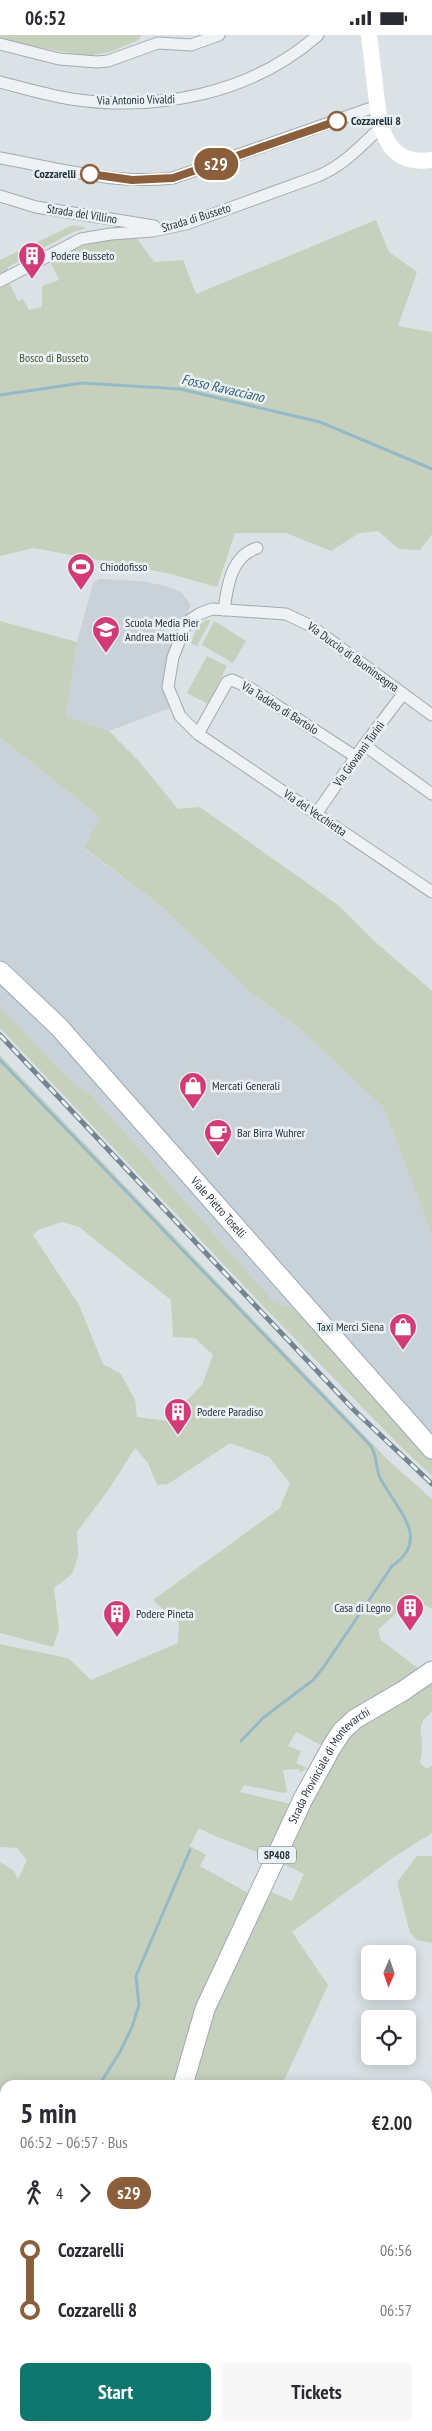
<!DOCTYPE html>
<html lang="en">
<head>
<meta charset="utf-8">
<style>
  body { margin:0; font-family:"PT Sans Narrow",sans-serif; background:#f7f7f7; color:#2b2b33; height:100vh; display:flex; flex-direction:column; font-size:19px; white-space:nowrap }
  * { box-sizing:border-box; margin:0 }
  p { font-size:16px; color:#7c7c81 }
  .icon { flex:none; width:28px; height:28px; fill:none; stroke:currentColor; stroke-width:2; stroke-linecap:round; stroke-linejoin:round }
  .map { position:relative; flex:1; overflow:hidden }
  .panel { position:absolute; left:0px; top:2045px; width:432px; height:351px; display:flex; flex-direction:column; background:#fff; border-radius:15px 15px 0 0; box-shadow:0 2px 12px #0003 }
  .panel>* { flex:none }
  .badge { padding:0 10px; border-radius:16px; font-size:18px; line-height:32px }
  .needle { width:32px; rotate:182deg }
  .controls { position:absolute; left:361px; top:1910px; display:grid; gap:10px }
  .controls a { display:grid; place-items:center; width:55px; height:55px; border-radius:8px; background:#fff; box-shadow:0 2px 12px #0003; font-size:25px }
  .map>.badge { position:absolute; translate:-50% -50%; box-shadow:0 0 0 2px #fff }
  .legs { display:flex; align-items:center; gap:8px; height:55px; padding:0 20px; font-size:16px }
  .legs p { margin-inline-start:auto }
  .overview { display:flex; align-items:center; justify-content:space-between; height:85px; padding:0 20px }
  h1 { font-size:28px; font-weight:600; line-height:38px }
  .button { display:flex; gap:10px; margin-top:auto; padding:10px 20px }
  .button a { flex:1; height:58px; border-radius:8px; background:#0f766e; color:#fff; font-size:20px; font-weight:600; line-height:58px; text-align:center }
  .button a+a { background:#f7f7f7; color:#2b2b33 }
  ul { padding:0 20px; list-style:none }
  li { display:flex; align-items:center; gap:18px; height:60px; font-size:19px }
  li i { display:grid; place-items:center; width:8px; height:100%; margin:0 6px; background:currentColor }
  li i::after { content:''; width:12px; height:12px; margin:-6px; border:4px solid; border-radius:50%; background:#fff }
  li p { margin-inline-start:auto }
  li:first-child i { background:linear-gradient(#0000 50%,currentColor 0) }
  li:last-child i { background:linear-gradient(currentColor 50%,#0000 0) }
  .status { display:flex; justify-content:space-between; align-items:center; height:35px; padding:0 25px; background:#fff; direction:ltr }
  .status svg { height:14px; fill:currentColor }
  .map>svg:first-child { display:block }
</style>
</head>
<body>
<div class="status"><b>06:52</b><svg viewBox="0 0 49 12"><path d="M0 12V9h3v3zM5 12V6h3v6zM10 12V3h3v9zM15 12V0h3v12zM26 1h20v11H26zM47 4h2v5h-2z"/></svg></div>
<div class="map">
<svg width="432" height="2396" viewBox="0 0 432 2396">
  <rect width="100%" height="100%" fill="#dbe2e6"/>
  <g fill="#c9d2d8">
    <path d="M99 544 141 546 166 551 181 557 191 570 187 579 164 597 167 604 170 603 173 605V672L109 696 66 681 77 607 93 548Z"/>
    <path d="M0 702 100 782 84 814 161 871 253 959 299 993 384 1073 432 1200V1424L294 1274 273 1266 91 1059 74 1049 0 972Z"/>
  </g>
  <g fill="#c6d0bc" fill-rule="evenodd">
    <path d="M0 0H141L139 5 110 17 86 21 10 7 0 3Z"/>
    <path d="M376 185 389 217 417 237 398 291 432 297V499L420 515 399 514 378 496 359 498 331 516 286 498H235L217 552 167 538 34 513 0 521V225L73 190 87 193 73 197 8 232 9 247 18 266 23 264 29 275 42 272V251L59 245 50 226C84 208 98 205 135 201L154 227 183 225 196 259Z"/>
    <path d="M208 585H211L197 611 191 608C195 599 197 587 208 585Z"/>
    <path d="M0 586 77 607 66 681 109 696 137 724 178 774 200 772 338 870 372 904 432 956V1200L384 1073 299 993 253 959 161 871 84 813 100 782 0 702Z"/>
    <path d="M214 586 246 606 233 628 202 610Z"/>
    <path d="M207 621 227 631 208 669 187 658Z"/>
    <path d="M0 972 74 1049 91 1059 273 1266 294 1274 432 1424V1441L402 1413 264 1272 0 993Z"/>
    <path d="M0 1020 389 1426 432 1464V1574L420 1567 409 1566 378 1595 381 1605 419 1634 323 1711 296 1697 288 1711 301 1716 296 1728 307 1733 300 1738 299 1734 283 1735 287 1756 284 1758 244 1750 240 1757 291 1769 267 1821 215 1801 199 1793 190 1811 206 1820 200 1831 248 1858 191 1991 174 2050H5V2184L0 2186V1827L14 1836 18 1844 27 1825 17 1813 0 1812V1609L68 1623 91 1645 178 1608 179 1588 153 1565 280 1473 290 1448 269 1422 230 1408 168 1449 157 1450 148 1428 135 1413 109 1454 77 1497 78 1521 72 1539 54 1553 59 1594 53 1612 0 1598ZM62 1187 79 1192 171 1265 173 1302 195 1303 213 1320 202 1350 167 1386 137 1382 135 1365 121 1339 103 1329 79 1270 33 1200 38 1195Z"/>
    <path d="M432 1648V1677C419 1687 420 1693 422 1708 423 1714 421 1722 420 1728L427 1734 432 1730V1798L394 1822 292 1897 328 1950 282 2050H193L204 2000 241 1912 271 1857 292 1866 304 1839 283 1829C300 1792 330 1712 362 1689 382 1674 410 1662 432 1648Z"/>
    <path d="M417 1821H432V1908L417 1905 410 1898 397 1847Z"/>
    <path d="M280 2391H326L323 2396H283Z"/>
  </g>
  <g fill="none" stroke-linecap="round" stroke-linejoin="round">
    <g stroke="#94bac8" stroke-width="3">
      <path d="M0 360 82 348 180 354 320 387 432 434"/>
      <path d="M0 1025 370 1410C378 1420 375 1432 380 1443 397 1475 432 1504 392 1531L323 1633 313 1645 263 1683 241 1706"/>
      <path d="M99 2050 120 2017 132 1992 139 1970 136 1941 190 1815"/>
    </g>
    <defs>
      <g id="street">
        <path d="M0 9 59 24 97 27 108 26 158 8 191 10 219 0"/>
        <path d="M0 47C23 53 47 60 71 64 158 77 251 59 318 0"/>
        <path d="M0 123C56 133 116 150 173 143L377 71"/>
        <path d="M0 161 36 172 154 191"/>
        <path d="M0 246 81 204 111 199 153 196 186 189 318 141C344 130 361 111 381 92"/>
        <path d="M224 575C227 552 231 521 257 513"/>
        <path d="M432 680 311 591 286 579 212 574 199 579 187 587 173 622 168 652 180 681 198 699 432 857"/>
        <path d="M198 699 227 647 232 645 250 653 356 722"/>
        <path d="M364 710 432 759"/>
        <path d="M316 779 364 710 403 659"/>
        <path d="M180 2391 189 2396"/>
        <path d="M72 2396 73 2391"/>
        <path d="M115 2396 118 2391"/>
      </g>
      <g id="primary">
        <path id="s1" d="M0 936 59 992 432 1414"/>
        <path id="s2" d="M183 2050 205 1974 303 1764 331 1713 342 1696 355 1684 403 1656 432 1636"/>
        <path d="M27 2396 28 2391"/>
      </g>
    </defs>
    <use href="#street" stroke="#a1aab0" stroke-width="13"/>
    <use href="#primary" stroke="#9aaab2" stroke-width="21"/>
    <use href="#street" stroke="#eef2f4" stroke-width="11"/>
    <path stroke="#fff" stroke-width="16" d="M369 0C371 17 373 34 375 50 379 87 382 132 432 125"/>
    <use href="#primary" stroke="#fff" stroke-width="19"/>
    <defs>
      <path id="rail" d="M0 1000 354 1375 432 1449"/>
    </defs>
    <use href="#rail" stroke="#748590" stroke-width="5"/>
    <use href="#rail" stroke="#eaf1f4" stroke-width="3" stroke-dasharray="9" stroke-linecap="butt"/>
  </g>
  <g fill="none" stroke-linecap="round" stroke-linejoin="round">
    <defs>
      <path id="line-1" d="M90 139 132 145 173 143 337 86"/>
    </defs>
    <use href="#line-1" stroke="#fff" stroke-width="11"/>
    <use href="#line-1" stroke="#8b5e3c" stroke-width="8"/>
  </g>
  <defs>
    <symbol id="building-pin" viewBox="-11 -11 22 30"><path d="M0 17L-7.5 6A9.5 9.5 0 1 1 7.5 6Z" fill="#d13b76" stroke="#eaf1f4"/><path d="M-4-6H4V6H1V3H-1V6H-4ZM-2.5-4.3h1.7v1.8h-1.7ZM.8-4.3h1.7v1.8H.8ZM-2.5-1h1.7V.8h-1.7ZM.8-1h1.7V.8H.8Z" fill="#fff"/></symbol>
    <symbol id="stadium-pin" viewBox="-11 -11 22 30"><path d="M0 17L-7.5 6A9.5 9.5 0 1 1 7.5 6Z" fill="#d13b76" stroke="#eaf1f4"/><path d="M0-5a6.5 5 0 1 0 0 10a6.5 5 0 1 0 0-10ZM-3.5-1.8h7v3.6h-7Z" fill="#fff"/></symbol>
    <symbol id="school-pin" viewBox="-11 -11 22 30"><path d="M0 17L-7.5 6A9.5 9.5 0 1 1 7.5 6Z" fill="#d13b76" stroke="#eaf1f4"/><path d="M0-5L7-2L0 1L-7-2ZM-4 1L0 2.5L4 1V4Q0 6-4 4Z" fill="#fff"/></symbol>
    <symbol id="shop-pin" viewBox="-11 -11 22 30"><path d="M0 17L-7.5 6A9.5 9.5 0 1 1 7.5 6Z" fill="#d13b76" stroke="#eaf1f4"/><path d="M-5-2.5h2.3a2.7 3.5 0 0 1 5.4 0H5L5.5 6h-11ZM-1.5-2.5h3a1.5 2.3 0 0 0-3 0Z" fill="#fff"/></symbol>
    <symbol id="cafe-pin" viewBox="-11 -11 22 30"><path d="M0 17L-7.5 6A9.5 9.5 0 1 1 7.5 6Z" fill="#d13b76" stroke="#eaf1f4"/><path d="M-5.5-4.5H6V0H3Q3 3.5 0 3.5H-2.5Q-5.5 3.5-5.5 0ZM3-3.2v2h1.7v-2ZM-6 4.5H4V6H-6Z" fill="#fff"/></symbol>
  </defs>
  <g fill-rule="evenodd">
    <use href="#building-pin" x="16" y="205" width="32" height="43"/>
    <use href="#stadium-pin" x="65" y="516" width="32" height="43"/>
    <use href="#school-pin" x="90" y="579" width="32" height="43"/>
    <use href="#shop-pin" x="177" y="1035" width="32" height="43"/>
    <use href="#cafe-pin" x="202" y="1082" width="32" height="43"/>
    <use href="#shop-pin" x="387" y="1276" width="32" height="43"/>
    <use href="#building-pin" x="162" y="1361" width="32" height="43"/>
    <use href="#building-pin" x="394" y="1557" width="32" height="43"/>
    <use href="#building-pin" x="101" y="1563" width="32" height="43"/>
  </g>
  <g fill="#fff" stroke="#8b5e3c" stroke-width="2.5">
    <circle cx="337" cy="86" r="9"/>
    <circle cx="90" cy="139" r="9"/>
  </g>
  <g text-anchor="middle" stroke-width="5" stroke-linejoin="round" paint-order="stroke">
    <rect fill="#eaf1f4" stroke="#606c73" stroke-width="1" x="258" y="1811.5" width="38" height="17" rx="4"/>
    <g font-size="11" font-weight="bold" fill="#25333c">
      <text x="277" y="1824">SP408</text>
    </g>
    <g font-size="12" fill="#25333c" stroke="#eaf1f4">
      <text transform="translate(136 65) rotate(-1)" y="4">Via Antonio Vivaldi</text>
      <text transform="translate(82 179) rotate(9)" y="4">Strada del Villino</text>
      <text transform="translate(196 183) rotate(-17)" y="4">Strada di Busseto</text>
      <text transform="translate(353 622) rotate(36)" y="4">Via Duccio di Buoninsegna</text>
      <text transform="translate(280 673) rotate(32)" y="4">Via Taddeo di Bartolo</text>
      <text transform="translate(359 719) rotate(-54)" y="4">Via Giovanni Turini</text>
      <text transform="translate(315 778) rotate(34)" y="4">Via del Vecchietta</text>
      <text dy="4" stroke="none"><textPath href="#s1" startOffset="322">Viale Pietro Toselli</textPath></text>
      <text dy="4" stroke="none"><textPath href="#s2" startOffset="354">Strada Provinciale di Montevarchi</textPath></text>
    </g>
    <g font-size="12" font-weight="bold" fill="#25333c" stroke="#eaf1f4" text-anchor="start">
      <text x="351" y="90">Cozzarelli 8</text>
      <text x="76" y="143" text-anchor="end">Cozzarelli</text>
    </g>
    <g font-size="12" fill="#25333c" stroke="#eaf1f4" text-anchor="start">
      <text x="51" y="225">Podere Busseto</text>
      <text x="100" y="536">Chiodofisso</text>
      <text x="125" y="592">Scuola Media Pier<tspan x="125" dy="14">Andrea Mattioli</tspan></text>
      <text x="212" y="1055">Mercati Generali</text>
      <text x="237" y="1102">Bar Birra Wuhrer</text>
      <text x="384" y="1296" text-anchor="end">Taxi Merci Siena</text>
      <text x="197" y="1381">Podere Paradiso</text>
      <text x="391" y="1577" text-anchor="end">Casa di Legno</text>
      <text x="136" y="1583">Podere Pineta</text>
    </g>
    <g font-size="12" fill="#435832" stroke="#eaf1f4">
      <text x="54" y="327">Bosco di Busseto</text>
    </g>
    <g font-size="14" font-style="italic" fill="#2e5c71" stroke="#eaf1f4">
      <text transform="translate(223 353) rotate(13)" y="5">Fosso Ravacciano</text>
    </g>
  </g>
</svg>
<div class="controls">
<a><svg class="needle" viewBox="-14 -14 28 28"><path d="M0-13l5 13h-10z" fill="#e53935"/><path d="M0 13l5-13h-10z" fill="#7c7c81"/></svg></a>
<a><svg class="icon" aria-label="locate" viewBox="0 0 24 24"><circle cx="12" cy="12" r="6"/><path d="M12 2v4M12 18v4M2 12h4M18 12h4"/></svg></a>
</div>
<b class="badge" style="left:216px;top:129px;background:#8b5e3c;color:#fff">s29</b>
<section class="panel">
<div class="overview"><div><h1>5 min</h1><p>06:52 – 06:57 · Bus</p></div><b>€2.00</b></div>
<div class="legs"><svg class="icon" aria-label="walk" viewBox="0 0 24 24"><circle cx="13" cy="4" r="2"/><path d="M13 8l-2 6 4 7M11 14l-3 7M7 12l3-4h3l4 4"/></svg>4<svg class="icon" aria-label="forward" viewBox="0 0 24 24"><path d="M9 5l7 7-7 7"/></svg><b class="badge" style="background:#8b5e3c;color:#fff">s29</b></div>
<ul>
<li><i style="color:#8b5e3c"></i><b>Cozzarelli</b><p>06:56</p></li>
<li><i style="color:#8b5e3c"></i><b>Cozzarelli 8</b><p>06:57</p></li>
</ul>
<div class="button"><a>Start</a><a>Tickets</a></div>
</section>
</div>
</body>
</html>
